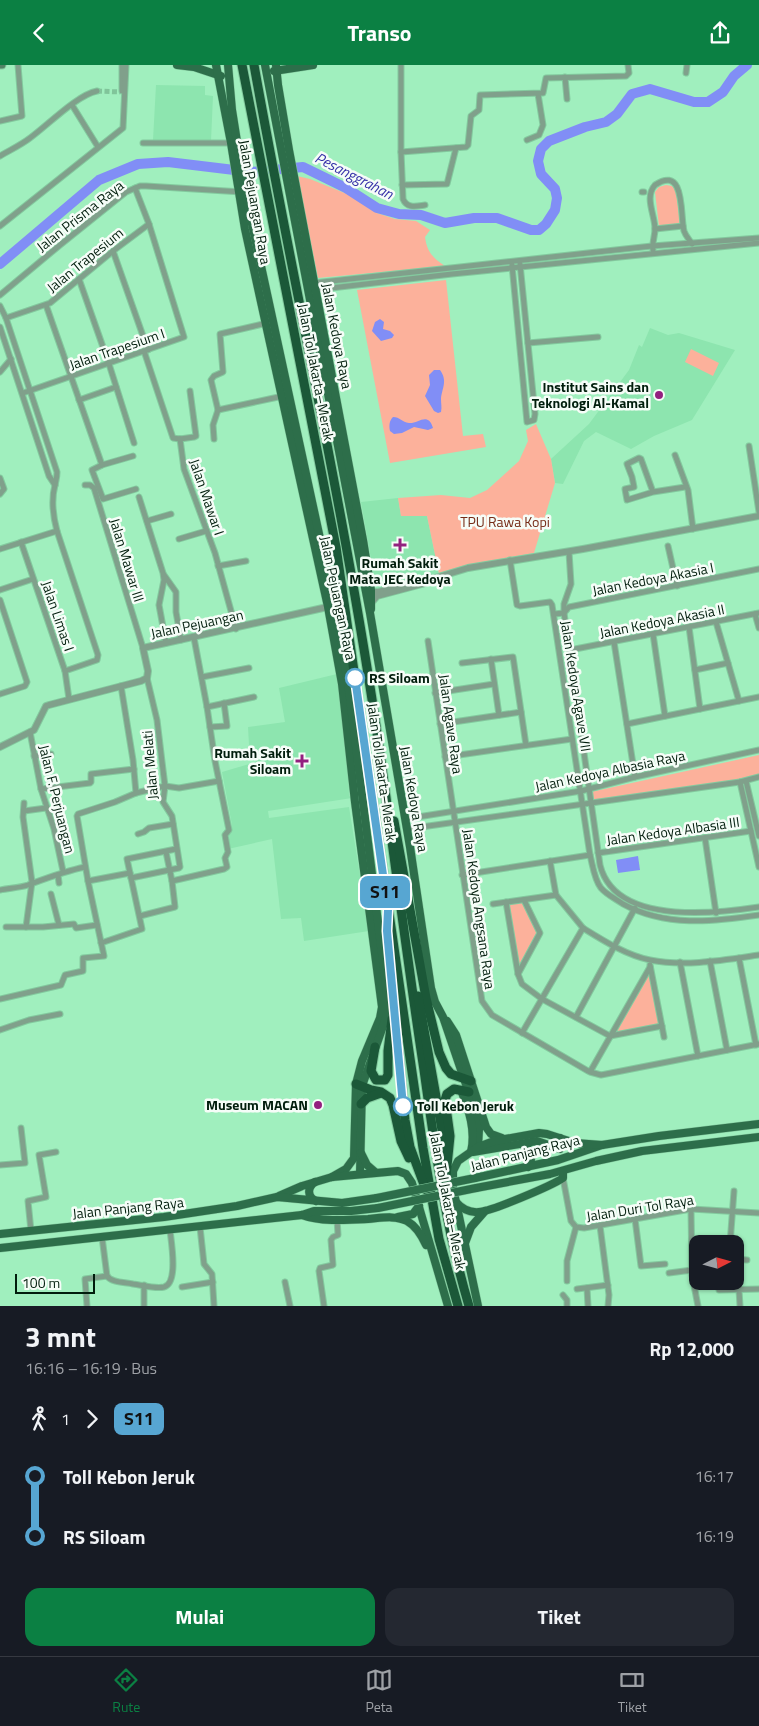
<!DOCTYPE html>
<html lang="id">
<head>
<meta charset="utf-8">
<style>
  body { margin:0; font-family:"Titillium Web",sans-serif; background:#242831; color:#f1f3f6; height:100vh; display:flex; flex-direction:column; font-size:19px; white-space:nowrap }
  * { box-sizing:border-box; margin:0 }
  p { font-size:16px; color:#9ea1a6 }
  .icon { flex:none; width:28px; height:28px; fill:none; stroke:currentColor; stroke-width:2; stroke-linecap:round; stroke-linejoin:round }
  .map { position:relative; height:1241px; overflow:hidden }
  .sheet { display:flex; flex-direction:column; background:#171b24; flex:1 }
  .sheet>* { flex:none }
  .badge { padding:0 10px; border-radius:8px; font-size:18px; line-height:32px }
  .needle { width:32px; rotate:84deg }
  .fabs { position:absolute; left:689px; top:1170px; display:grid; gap:10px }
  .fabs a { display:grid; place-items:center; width:55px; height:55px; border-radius:10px; background:#171b24; box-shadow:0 1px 4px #0004; font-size:25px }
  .scale { position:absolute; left:15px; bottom:12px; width:80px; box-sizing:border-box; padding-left:5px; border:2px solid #001d0c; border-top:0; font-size:14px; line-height:18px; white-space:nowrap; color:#001d0c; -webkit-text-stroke:4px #f6fdf8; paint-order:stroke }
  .map>.badge { position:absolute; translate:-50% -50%; box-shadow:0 0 0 2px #fff }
  .legs { display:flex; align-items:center; gap:8px; height:55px; padding:0 25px; font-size:16px }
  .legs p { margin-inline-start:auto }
  .overview { display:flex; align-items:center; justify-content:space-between; height:85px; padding:0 25px }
  h1 { font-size:28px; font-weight:700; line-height:38px }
  .action { display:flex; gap:10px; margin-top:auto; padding:10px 25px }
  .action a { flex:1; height:58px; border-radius:15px; background:#0b8043; color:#fff; font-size:20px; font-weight:700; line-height:58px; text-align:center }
  .action a+a { background:#242831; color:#f1f3f6 }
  ul { padding:0 25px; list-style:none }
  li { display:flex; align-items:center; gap:18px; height:60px; font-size:19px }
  li i { display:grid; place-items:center; width:8px; height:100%; margin:0 6px; background:currentColor }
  li i::after { content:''; width:12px; height:12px; margin:-6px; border:4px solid; border-radius:50%; background:#171b24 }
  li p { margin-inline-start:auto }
  li:first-child i { background:linear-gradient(#0000 50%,currentColor 0) }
  li:last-child i { background:linear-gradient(currentColor 50%,#0000 0) }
  header { display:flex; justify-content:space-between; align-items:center; height:65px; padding:0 25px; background:#0b8043; color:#fff; font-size:22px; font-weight:700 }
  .dock { display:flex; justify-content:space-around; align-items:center; height:70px; border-top:1px solid #363941; background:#171b24; font-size:14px; color:#9ea1a6 }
  .dock a { display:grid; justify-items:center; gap:2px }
  .dock .active { color:#0b8043 }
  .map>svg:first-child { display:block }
</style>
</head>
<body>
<header><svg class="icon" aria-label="back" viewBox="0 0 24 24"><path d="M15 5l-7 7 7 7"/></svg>Transo<svg class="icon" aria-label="share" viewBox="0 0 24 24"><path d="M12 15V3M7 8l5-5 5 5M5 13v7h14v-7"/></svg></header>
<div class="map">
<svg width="759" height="1241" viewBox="0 0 759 1241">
  <rect width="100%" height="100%" fill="#a0efbe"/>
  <g fill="#8de5af">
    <path d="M156 20 205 21V30L213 31 211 76 153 75Z"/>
    <path d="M650 263 668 270 679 268 735 285 692 355 654 371 631 384 596 367 584 376 563 419 555 418 551 394 589 359 629 305 639 280 642 282Z"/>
    <path d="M398 433 401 451H427L439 509 377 528 361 437Z"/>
    <path d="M337 609 348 699 349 731 352 733 268 746 269 753 349 742 369 866 304 876 301 853 281 854 272 774 228 784 226 772 231 768 232 760 222 707 256 697 249 680 248 662 285 657 279 623Z"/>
  </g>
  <g fill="#fcb19b">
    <path d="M297 111 310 114 347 129 377 148 395 154 416 156 430 165 425 172C427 187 433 193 445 201L318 213Z"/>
    <path d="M666 120 672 121 676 126 680 159 659 161 655 127 659 122Z"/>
    <path d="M446 215 463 371 483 369 486 382 390 398 357 225Z"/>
    <path d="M691 284 719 298 713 311 685 297Z"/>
    <path d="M536 359 551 394 555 418 534 488 477 498 439 509 427 451H401L398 433 441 430 470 433 487 425 519 396 528 376 526 365Z"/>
    <path d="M759 690V710L740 715 593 739 591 727Z"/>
    <path d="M523 836 539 864 517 904 508 838Z"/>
    <path d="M649 905 662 962 616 968Z"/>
  </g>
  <g fill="#818ef6">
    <path d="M380 254 384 257 383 264 390 266 394 270 392 273 381 276 372 266 375 257Z"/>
    <path d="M434 305H440C448 316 442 323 441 334 441 339 442 342 441 347L438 348 434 346 425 331 430 320 429 310Z"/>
    <path d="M393 352C400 352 402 357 409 358 418 359 428 346 433 363L428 365 414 362 402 368 394 369 390 366C389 361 389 356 393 352Z"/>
    <path d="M638 791 640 805 618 808 616 795Z"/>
  </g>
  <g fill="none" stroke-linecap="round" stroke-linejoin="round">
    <path stroke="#818ef6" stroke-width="10" d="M0 199 99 115 138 99 168 97 251 107 303 102 346 123 377 143 399 149 421 150 445 158 474 153H497L531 165H539L546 159 555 145 557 133 555 124 541 109 538 96 541 84 549 76 585 62 606 57 617 49 632 29 650 24 694 37H708L723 27 734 11 747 0"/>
    <path stroke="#80c59a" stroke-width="5" stroke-dasharray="5 2.5" stroke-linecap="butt" d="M97 26 120 27"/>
    <defs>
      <g id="minor">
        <path d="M401 0V87L403 134C407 144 417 141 425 140"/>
        <path d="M686 8 687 0"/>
        <path d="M565 12 567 34"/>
        <path d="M122 26V0"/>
        <path d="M72 40 98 82"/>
        <path d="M0 56 22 51 18 0"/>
        <path d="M527 75 539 70 543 60 538 29"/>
        <path d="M143 78H232"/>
        <path d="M401 87 466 82 468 80 471 51 479 45 480 30 543 28 546 13 626 11 629 8 628 0"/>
        <path d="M0 91C10 85 21 80 30 73 48 60 77 30 97 26"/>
        <path d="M402 120 447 119 456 83"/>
        <path d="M642 127H644"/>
        <path d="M0 161 123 63 126 0"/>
        <path d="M655 164 683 161"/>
        <path d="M653 185C652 177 655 171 655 164 655 150 644 132 655 120 686 99 680 152 684 166 686 172 690 175 692 179"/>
        <path d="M113 186 148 285"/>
        <path d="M512 200 527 357 534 355 535 349 520 199"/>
        <path d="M79 214 109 299 134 378"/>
        <path d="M313 218 652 181 759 173"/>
        <path d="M314 225 452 209 759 178"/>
        <path d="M0 230 60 180 126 127 140 121H146L242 127"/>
        <path d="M46 240 102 400"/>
        <path d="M0 241 6 253 57 407C57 413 56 415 55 420 51 435 53 451 57 466L98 590 97 595 65 606"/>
        <path d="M6 253 50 238 113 186 149 159"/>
        <path d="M267 258 220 269 223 307 214 311 211 315 218 345 283 331"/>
        <path d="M0 262 49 411 55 420"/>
        <path d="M528 278 598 272"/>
        <path d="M144 286 173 373 180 374"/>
        <path d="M0 307 11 294"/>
        <path d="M23 328 184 272 149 159 135 123"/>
        <path d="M79 335 116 322"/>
        <path d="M180 374 184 404 215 488 236 564"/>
        <path d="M180 374 194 372 196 371 190 326"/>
        <path d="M214 374 213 360 218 345"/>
        <path d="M749 381 759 447"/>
        <path d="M675 390 688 425 693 464"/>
        <path d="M133 391 102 400 92 405 103 434 136 424"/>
        <path d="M0 413 4 424 0 429"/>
        <path d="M85 420H90L94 423 143 583"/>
        <path d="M653 427 641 394 639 393 627 399 632 412 634 422 625 424 627 435 653 427 685 422"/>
        <path d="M139 432 163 508 164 515 159 540 166 578"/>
        <path d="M147 456 171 449"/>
        <path d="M179 474 206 466"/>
        <path d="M21 477 65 606 69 634"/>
        <path d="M668 481 677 521"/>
        <path d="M0 484 57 466"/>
        <path d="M569 487 571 519 564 539V548L600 800C615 860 713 849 759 842"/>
        <path d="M510 495 517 540 520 541 550 537 552 540 590 790C593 801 594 814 601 823 607 830 616 834 623 839 665 862 713 857 759 850"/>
        <path d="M218 501 246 496"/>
        <path d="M164 510 176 527V547L181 575"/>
        <path d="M0 525 33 514"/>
        <path d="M0 535 27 617 25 621 0 629"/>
        <path d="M554 549 564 548 569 542 759 504"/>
        <path d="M755 549 759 563"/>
        <path d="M716 557 739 636"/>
        <path d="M689 562 700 644"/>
        <path d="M653 569 665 651"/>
        <path d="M428 576 482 936 492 950 588 1006"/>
        <path d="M614 577 635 712"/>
        <path d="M570 585 759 548"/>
        <path d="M491 594 499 650"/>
        <path d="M462 598 513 592 526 680"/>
        <path d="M695 605 728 598"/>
        <path d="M202 612 249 603"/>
        <path d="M121 621 133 695 136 728"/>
        <path d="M435 628 494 619"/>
        <path d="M207 642 254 632"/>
        <path d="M440 659 521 647"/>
        <path d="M627 659 759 632"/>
        <path d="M210 662 227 661 224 638"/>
        <path d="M30 667 41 724 54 764 63 806"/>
        <path d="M34 691 51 689"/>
        <path d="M445 692 572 674"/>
        <path d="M746 716 759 771"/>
        <path d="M740 717 759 802"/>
        <path d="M41 724 90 718 91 717V709L134 704"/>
        <path d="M24 738 23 752 32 817 26 862"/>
        <path d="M24 746 46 743"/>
        <path d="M405 754 581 726 635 712 759 685"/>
        <path d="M407 764 740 717 759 712"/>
        <path d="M138 769 144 767 149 763 173 759"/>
        <path d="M705 773 716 848"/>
        <path d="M598 788 751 766"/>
        <path d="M550 796 556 830 583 863C604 876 626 890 650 895 685 902 724 895 759 890"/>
        <path d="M58 810 59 818"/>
        <path d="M462 810 590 790"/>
        <path d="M131 813 179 803 180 802 172 751 163 737 165 721 163 705 157 655 147 613"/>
        <path d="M88 816 130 808"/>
        <path d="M172 816 224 804 227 802 225 793 228 787 225 770 229 765 215 696 207 642 194 573"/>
        <path d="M0 825C9 823 19 823 28 820 47 813 65 806 85 802"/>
        <path d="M51 829 59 860"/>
        <path d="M506 837 518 909 522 919 542 934 610 971 662 961"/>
        <path d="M493 839 556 830"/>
        <path d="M140 851 175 842 172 816 166 787"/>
        <path d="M6 862H43L74 859 76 863 97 860"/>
        <path d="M101 878 142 864 127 794 176 784"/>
        <path d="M739 893 756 980"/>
        <path d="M710 896 727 985"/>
        <path d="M680 897 698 991"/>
        <path d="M650 900 664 972"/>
        <path d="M650 902 590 1007 601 1010 759 979"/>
        <path d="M518 909 540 868 524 835"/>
        <path d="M0 934 61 920 65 910 83 906V893L104 891 88 816 77 751 78 749 115 737 136 728 165 721 179 723 219 716"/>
        <path d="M576 952 635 843"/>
        <path d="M0 965 29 955 60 949"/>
        <path d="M522 968 583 863"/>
        <path d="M0 1100 25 1098 21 1063"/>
        <path d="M563 1113 571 1156 576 1162 584 1163 691 1144 759 1148"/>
        <path d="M691 1144 692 1210 698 1241"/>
        <path d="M635 1154 641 1201 665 1199"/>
        <path d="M600 1161 609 1230 608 1241"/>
        <path d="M200 1162 204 1199 212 1209 214 1241"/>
        <path d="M31 1166 28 1136 46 1132 39 1090 56 1087"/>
        <path d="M102 1172 107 1211"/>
        <path d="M730 1179 734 1126"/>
        <path d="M735 1194 747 1195"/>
        <path d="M669 1208 692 1205"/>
        <path d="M107 1211C112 1218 124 1217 133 1219 142 1220 155 1224 164 1222 179 1218 171 1176 170 1165"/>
        <path d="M567 1216V1196L576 1162"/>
        <path d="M285 1217 290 1241"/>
        <path d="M182 1222 213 1217"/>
        <path d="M587 1223 588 1241"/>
        <path d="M577 1224 608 1220"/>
        <path d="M719 1225 759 1224"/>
        <path d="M739 1225 740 1241"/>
        <path d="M563 1230 567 1235V1241"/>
        <path d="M87 1241 85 1214 107 1211"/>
        <path d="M144 1241V1220"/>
        <path d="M324 1241 319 1206 320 1203 333 1200 331 1175 333 1172 338 1170 337 1154"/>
      </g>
      <g id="tertiary">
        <path d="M371 527H378L421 514 434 513"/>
        <path d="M372 537 377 531 422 519 435 513 468 503 583 484 759 451"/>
        <path d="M0 682 34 665 46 641 49 640 141 616 147 613 148 606 143 583 332 541"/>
      </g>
      <path id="secondary" d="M0 0H2"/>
      <g id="primary">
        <path d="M177 0 194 2 221 11"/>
        <path d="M216 0 231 78 245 164 328 542 342 619 355 737 382 942 380 953 362 996 356 1019 354 1093 346 1104 332 1112"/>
        <path d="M228 0 232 45 245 127 337 552 348 618 387 929V950L362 1021 360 1109"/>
        <path d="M265 0 370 548 410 782 431 923 435 937 443 952 474 1043 479 1064 478 1082"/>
        <path d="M276 0 278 20 289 85 363 475 371 525V544"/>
        <path d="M274 6 313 0"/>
        <path d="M447 956 456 970 486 1062 491 1069 502 1073"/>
        <path d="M461 1025C469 1045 476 1066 471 1087"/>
        <path d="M522 1079C531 1084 534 1093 528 1102"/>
        <path d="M473 1087 537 1076 560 1084 562 1080 560 1073"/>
        <path d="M361 1088 367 1100 375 1107"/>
        <path d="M475 1113 558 1095 602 1080 659 1071 759 1059"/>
        <path d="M315 1117C307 1122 307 1132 316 1136"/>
        <path d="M476 1123 550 1109 596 1096 642 1086 759 1072"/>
        <path d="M279 1131 302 1121 332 1112 398 1106 406 1109 412 1118 448 1241"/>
        <path d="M455 1136C461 1143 469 1148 479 1147 492 1146 551 1121 563 1113V1106"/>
        <path d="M302 1150C320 1157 348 1155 368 1154 381 1153 395 1150 407 1156 416 1161 422 1171 426 1180"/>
        <path d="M398 1152 413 1149 419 1141"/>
        <path d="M0 1169 164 1152 237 1141 277 1132 342 1138 377 1133"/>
        <path d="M465 1178 471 1162 485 1146"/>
        <path d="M0 1183 302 1150 314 1146H351L378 1143"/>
        <path d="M478 1241 453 1123V1106L458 1096 478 1082 494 1076 539 1068 547 1069 575 1078 602 1080"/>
      </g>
      <g id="motorway">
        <path d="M242 0 336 482 423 1083 439 1174 458 1241"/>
        <path d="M254 0C293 218 342 434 375 654 392 771 406 888 424 1005 435 1084 446 1164 469 1241"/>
        <path d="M394 756 426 933 439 987 446 1003 451 1009 471 1016"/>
        <path d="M391 904 405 1055 410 1082 426 1125"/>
        <path d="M418 931 447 1093"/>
        <path d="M375 982 371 1006 376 1015H385L388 1010V986L392 954"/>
        <path d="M356 1019 371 1025 381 1027 390 1033 393 1040 401 1076 409 1093"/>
        <path d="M361 1039 367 1033 381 1028"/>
        <path d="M445 1121 450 1071 445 1035 447 1029 454 1024 469 1027"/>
      </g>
    </defs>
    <use href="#minor" stroke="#83c99e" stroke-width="7"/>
    <use href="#tertiary" stroke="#83c99e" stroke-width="8"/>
    <use href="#secondary" stroke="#83c99e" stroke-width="9"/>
    <use href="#primary" stroke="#83c99e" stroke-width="9"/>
    <use href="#motorway" stroke="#83c99e" stroke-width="11"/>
    <use href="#minor" stroke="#80a08b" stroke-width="5"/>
    <use href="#tertiary" stroke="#80a08b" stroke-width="6"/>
    <use href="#secondary" stroke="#528365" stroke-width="7"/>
    <use href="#primary" stroke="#2d6e4a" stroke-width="8"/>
    <use href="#motorway" stroke="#1b5838" stroke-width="9"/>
    <defs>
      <g id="primary-bridge">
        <path d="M377 1133 475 1113"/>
        <path d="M378 1143 476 1123"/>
      </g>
    </defs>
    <use href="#primary-bridge" stroke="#83c99e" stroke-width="9" stroke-linecap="butt"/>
    <use href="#primary-bridge" stroke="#2d6e4a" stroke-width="8"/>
  </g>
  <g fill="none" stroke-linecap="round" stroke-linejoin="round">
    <defs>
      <path id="line-1" d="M355 613 388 845 387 866 403 1041"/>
    </defs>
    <use href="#line-1" stroke="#fff" stroke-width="11"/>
    <use href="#line-1" stroke="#57a6d2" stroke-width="8"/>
  </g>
  <g fill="#93207f" stroke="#f6fdf8" stroke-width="2">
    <circle cx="659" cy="330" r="5"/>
    <path d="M397.5 472.5h5v5h5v5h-5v5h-5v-5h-5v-5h5z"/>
    <path d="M299.5 688.5h5v5h5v5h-5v5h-5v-5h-5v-5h5z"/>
    <circle cx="318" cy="1040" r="5"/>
  </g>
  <g fill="#fff" stroke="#57a6d2" stroke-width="2.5">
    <circle cx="355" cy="613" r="9"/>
    <circle cx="403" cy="1041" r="9"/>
  </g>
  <g text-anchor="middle" stroke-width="5" stroke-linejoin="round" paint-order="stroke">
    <g font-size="14" fill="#001d0c" stroke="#f6fdf8">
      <text transform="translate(255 137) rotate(80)" y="5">Jalan Pejuangan Raya</text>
      <text transform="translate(80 151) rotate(-38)" y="5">Jalan Prisma Raya</text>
      <text transform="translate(85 195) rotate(-39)" y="5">Jalan Trapesium</text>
      <text transform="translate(337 271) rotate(79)" y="5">Jalan Kedoya Raya</text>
      <text transform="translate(117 284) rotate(-19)" y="5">Jalan Trapesium I</text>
      <text transform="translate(316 307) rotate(79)" y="5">Jalan Tol Jakarta–Merak</text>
      <text transform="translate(207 432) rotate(71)" y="5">Jalan Mawar I</text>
      <text transform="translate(127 495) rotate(73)" y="5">Jalan Mawar III</text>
      <text transform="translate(653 514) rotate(-11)" y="5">Jalan Kedoya Akasia I</text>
      <text transform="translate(338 533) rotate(78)" y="5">Jalan Pejuangan Raya</text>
      <text transform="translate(58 551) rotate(71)" y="5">Jalan Limas I</text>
      <text transform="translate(662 556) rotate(-11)" y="5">Jalan Kedoya Akasia II</text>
      <text transform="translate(197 559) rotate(-12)" y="5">Jalan Pejuangan</text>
      <text transform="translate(576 621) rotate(81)" y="5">Jalan Kedoya Agave VII</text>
      <text transform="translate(451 659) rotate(82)" y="5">Jalan Agave Raya</text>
      <text transform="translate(150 700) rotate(-95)" y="5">Jalan Melati</text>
      <text transform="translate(610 706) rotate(-12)" y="5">Jalan Kedoya Albasia Raya</text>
      <text transform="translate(382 707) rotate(82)" y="5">Jalan Tol Jakarta–Merak</text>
      <text transform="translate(57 734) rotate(76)" y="5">Jalan F. Perjuangan</text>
      <text transform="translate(414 734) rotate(80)" y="5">Jalan Kedoya Raya</text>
      <text transform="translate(673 766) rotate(-8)" y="5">Jalan Kedoya Albasia III</text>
      <text transform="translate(479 844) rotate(82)" y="5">Jalan Kedoya Angsana Raya</text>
      <text transform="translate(525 1088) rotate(-14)" y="5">Jalan Panjang Raya</text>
      <text transform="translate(448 1136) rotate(79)" y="5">Jalan Tol Jakarta–Merak</text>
      <text transform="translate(128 1143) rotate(-6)" y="5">Jalan Panjang Raya</text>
      <text transform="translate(640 1143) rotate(-9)" y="5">Jalan Duri Tol Raya</text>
    </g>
    <g font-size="14" font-weight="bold" fill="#001d0c" stroke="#f6fdf8" text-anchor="end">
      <text x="649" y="327">Institut Sains dan<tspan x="649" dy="16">Teknologi Al-Kamal</tspan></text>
      <text x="400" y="503" text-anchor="middle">Rumah Sakit<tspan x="400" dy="16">Mata JEC Kedoya</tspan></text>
      <text x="291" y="693">Rumah Sakit<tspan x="291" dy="16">Siloam</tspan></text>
      <text x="308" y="1045">Museum MACAN</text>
    </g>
    <g font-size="14" fill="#762c17" stroke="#f6fdf8">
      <text x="505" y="462">TPU Rawa Kopi</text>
    </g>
    <g font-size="14" font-weight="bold" fill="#001d0c" stroke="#f6fdf8" text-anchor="start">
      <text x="369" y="618">RS Siloam</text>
      <text x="417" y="1046">Toll Kebon Jeruk</text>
    </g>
    <g font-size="15" font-style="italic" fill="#3631a8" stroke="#f6fdf8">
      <text transform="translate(354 111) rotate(27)" y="5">Pesanggrahan</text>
    </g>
  </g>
</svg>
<div class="fabs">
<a><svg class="needle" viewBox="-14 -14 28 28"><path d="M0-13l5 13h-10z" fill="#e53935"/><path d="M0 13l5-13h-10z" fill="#9ea1a6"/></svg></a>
</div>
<div class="scale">100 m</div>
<b class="badge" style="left:385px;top:827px;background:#57a6d2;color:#111">S11</b>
</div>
<section class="sheet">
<div class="overview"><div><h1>3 mnt</h1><p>16:16 – 16:19 · Bus</p></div><b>Rp 12,000</b></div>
<div class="legs"><svg class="icon" aria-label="walk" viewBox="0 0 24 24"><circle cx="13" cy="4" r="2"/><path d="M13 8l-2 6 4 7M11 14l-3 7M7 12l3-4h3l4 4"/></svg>1<svg class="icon" aria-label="forward" viewBox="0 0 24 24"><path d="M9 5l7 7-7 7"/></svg><b class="badge" style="background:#57a6d2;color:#111">S11</b></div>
<ul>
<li><i style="color:#57a6d2"></i><b>Toll Kebon Jeruk</b><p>16:17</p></li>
<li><i style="color:#57a6d2"></i><b>RS Siloam</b><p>16:19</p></li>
</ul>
<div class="action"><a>Mulai</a><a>Tiket</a></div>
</section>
<nav class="dock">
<a class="active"><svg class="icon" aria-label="directions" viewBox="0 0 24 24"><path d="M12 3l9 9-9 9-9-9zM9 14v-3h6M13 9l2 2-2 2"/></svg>Rute</a>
<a><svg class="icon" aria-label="map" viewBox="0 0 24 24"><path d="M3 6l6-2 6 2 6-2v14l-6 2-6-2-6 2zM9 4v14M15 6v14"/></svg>Peta</a>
<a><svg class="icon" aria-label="tickets" viewBox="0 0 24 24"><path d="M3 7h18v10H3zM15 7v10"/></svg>Tiket</a>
</nav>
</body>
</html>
